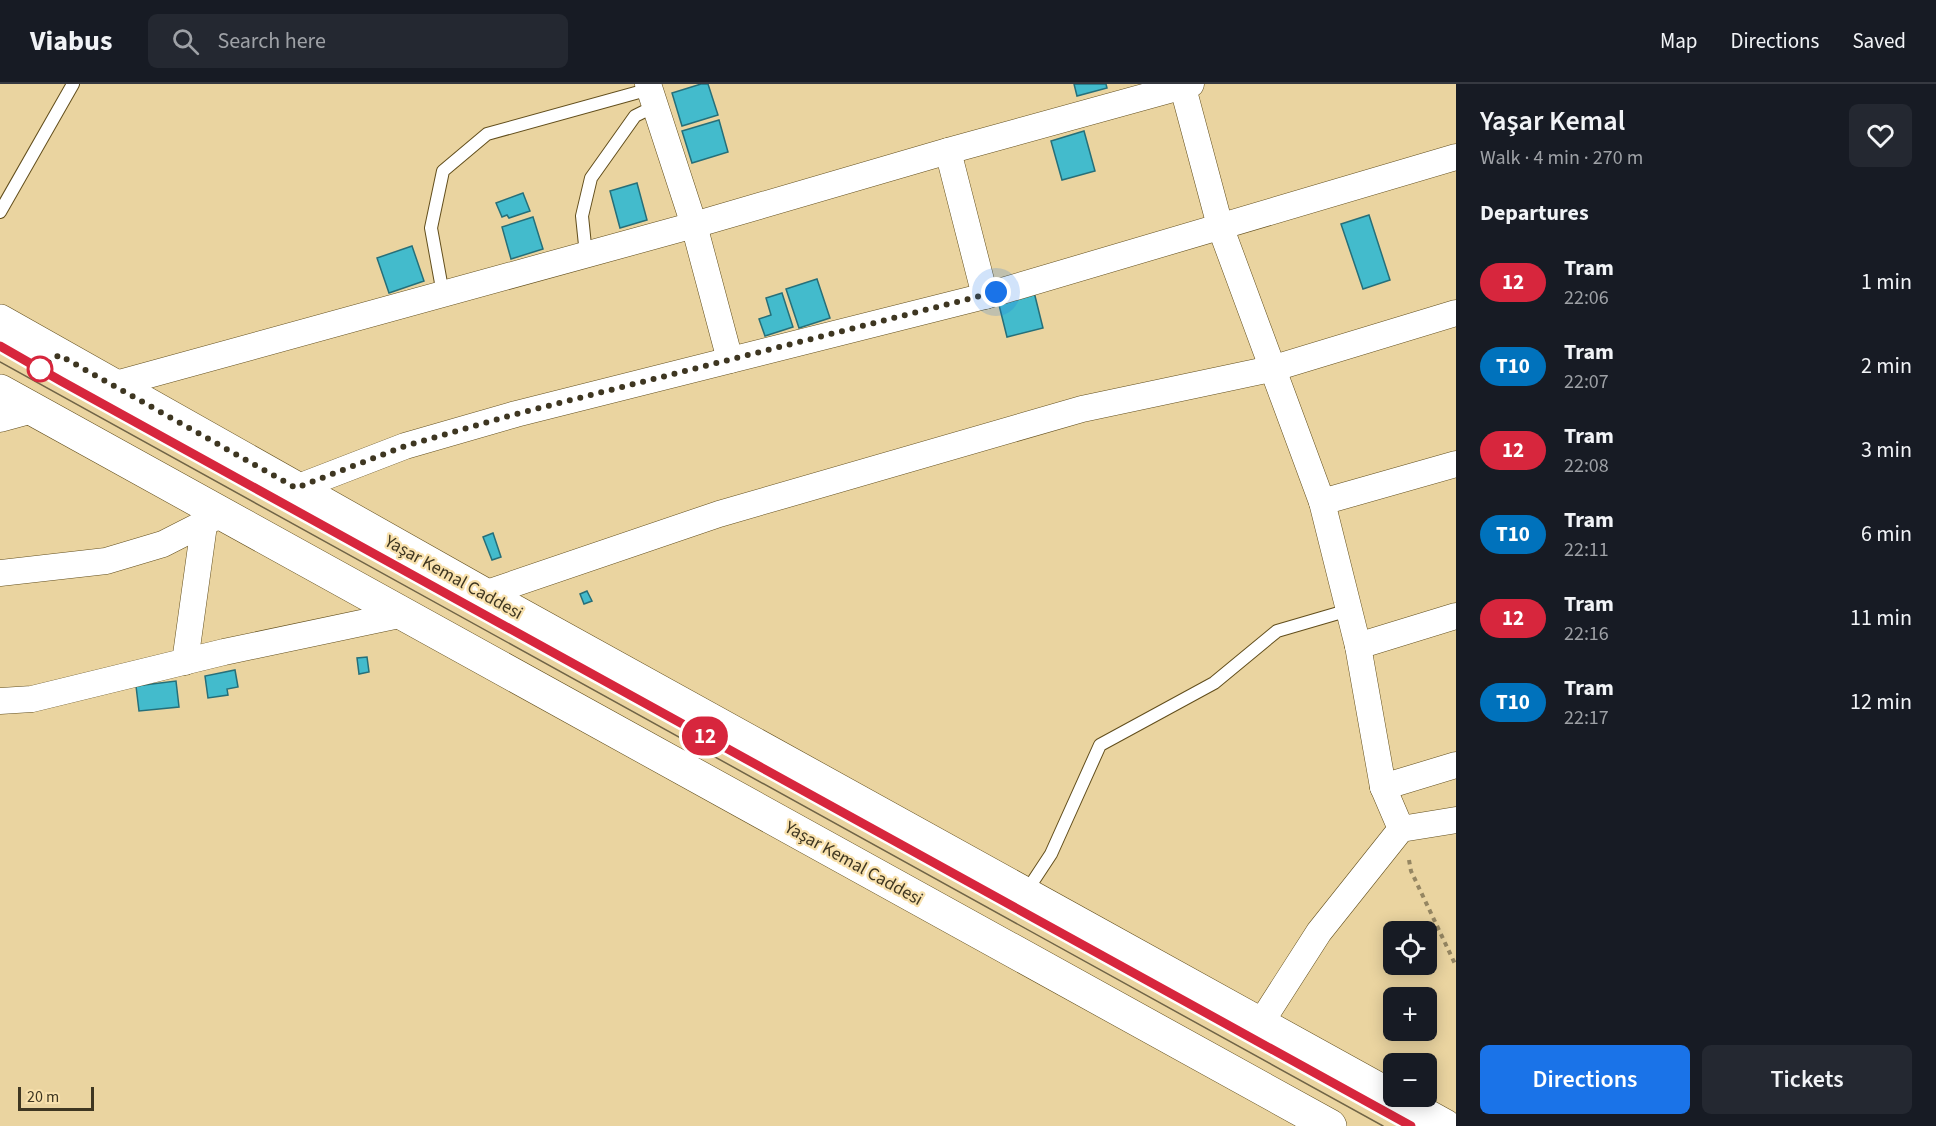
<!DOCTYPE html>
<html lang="en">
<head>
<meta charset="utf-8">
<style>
  body { margin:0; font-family:"Source Sans 3",sans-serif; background:#242831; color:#f1f3f6; height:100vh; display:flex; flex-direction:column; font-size:22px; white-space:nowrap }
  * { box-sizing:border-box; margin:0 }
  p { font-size:20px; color:#9ea1a6 }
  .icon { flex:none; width:33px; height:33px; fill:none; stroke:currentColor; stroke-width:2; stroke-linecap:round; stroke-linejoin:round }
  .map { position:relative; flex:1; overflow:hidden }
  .side { display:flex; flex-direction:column; background:#171b24; width:480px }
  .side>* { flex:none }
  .badge { padding:0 12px; border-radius:20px; font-size:21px; line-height:39px }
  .buttons { position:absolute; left:1383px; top:837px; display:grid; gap:12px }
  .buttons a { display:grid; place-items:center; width:54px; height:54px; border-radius:9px; background:#171b24; box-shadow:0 3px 15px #0003; font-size:30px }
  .scale { position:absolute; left:18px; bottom:15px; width:76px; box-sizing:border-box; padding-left:6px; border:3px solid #3e3621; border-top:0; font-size:16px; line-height:21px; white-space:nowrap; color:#3e3621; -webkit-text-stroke:4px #f8e1ad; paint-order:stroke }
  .you { position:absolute; width:30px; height:30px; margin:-15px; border:4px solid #fff; border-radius:50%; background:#1a73e8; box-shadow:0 0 0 9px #1a73e833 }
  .map>.badge { position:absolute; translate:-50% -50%; box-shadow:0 0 0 3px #fff }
  h2 { padding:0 24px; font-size:22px; line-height:54px }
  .round { display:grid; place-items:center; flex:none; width:63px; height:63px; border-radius:9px; background:#242831 }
  .summary { display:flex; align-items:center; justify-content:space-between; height:102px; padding:0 24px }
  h1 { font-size:28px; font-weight:600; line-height:45px }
  .action { display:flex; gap:12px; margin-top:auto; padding:12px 24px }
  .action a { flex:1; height:69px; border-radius:9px; background:#1a73e8; color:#fff; font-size:24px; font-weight:600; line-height:69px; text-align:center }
  .action a+a { background:#242831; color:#f1f3f6 }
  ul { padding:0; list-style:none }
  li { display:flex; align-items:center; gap:18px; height:84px; padding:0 24px }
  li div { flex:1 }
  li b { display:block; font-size:22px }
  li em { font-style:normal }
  li .badge { min-width:66px; font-weight:700; text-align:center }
  header { display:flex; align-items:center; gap:36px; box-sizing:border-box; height:84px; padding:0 30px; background:#171b24; border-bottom:2px solid #363941 }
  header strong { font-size:28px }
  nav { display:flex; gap:33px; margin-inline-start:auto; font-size:21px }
  .search { width:420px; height:54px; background:#242831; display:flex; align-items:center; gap:15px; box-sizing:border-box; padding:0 21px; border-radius:9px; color:#9ea1a6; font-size:22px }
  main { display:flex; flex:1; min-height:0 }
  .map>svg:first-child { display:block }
</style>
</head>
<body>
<header>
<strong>Viabus</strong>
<div class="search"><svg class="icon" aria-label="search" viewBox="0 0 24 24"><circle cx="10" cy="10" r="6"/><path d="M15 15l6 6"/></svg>Search here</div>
<nav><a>Map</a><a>Directions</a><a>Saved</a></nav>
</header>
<main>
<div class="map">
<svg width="1456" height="1042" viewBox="0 0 1456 1042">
  <rect width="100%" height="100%" fill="#ead4a0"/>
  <g fill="#43bbcc" stroke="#266f79" stroke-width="1.5">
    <path d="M701 0H708L718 31 682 42 672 9Z"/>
    <path d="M1074 0H1106L1107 4 1077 12Z"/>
    <path d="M719 36 728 68 692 79 682 47Z"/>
    <path d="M1084 47 1095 87 1062 96 1051 57Z"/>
    <path d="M637 99 647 136 620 144 610 107Z"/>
    <path d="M523 109 530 127 509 134 507 131 502 133 496 119Z"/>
    <path d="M1369 131 1390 196 1363 205 1341 140Z"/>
    <path d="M533 133 543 165 511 175 502 143Z"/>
    <path d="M412 162 424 197 389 209 377 174Z"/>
    <path d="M817 195 830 234 799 244 786 205Z"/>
    <path d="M1034 208 1043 244 1007 253 998 217Z"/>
    <path d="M782 209 793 243 765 252 759 235 771 231 766 214Z"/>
    <path d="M493 449 501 473 492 476 483 453Z"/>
    <path d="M587 507 592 517 584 520 580 510Z"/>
    <path d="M367 573 369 588 359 590 357 574Z"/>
    <path d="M235 586 238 603 227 605 228 611 208 614 205 592Z"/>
    <path d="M176 597 179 623 139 627 136 602Z"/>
  </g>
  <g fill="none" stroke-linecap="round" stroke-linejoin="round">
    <defs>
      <g id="lane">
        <path d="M0 128 73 0"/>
        <path d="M586 171 582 132 591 94 635 32 655 22"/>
        <path d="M443 210 431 144 443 87 487 50 650 5"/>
        <path d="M1026 808 1051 770 1100 661 1214 599 1277 547 1349 526"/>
      </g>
      <g id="street">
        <path d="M648 0 694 141 730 276"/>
        <path d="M1182 0 1220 142 1322 418 1358 562 1383 703 1401 745"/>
        <path d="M948 67 985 212"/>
        <path d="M112 301 694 141 948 67 1191 0"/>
        <path d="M0 335 33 326"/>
        <path d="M296 404 405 362 516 330 985 212 1456 73"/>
        <path d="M1322 418 1456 380"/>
        <path d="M0 489 106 477 163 460 222 430"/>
        <path d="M484 510 719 430 1082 325 1271 285 1456 229"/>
        <path d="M1358 562 1456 532"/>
        <path d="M185 578 204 441"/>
        <path d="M0 617 32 615 224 568 404 530"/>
        <path d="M1383 703 1456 681"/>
        <path d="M1260 940 1319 848 1401 745 1456 736"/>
      </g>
      <g id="secondary">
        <path d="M0 237 512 526 1445 1042"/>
        <path d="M0 307 1330 1042"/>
      </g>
    </defs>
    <use href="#lane" stroke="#624e1c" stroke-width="14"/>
    <use href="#street" stroke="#624e1c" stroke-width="27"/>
    <use href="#secondary" stroke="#624e1c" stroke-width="34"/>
    <path stroke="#958662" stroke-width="4" stroke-dasharray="4.5 4.5" stroke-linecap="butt" d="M1409 776 1411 787 1456 882"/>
    <use href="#lane" stroke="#fff" stroke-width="12"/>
    <use href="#street" stroke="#fff" stroke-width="26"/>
    <use href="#secondary" stroke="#fff" stroke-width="33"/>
    <g stroke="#706446" stroke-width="1.5">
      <path d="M0 262 40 285 1411 1042"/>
      <path d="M0 278 1383 1042"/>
    </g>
  </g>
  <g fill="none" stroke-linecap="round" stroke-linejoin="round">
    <defs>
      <path id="line" d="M0 262 61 297 1411 1042"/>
    </defs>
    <use href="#line" stroke="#fff" stroke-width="14"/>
    <use href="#line" stroke="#d7263d" stroke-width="9"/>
    <path stroke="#3e3621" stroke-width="6" stroke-dasharray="0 10.8" d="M40 285 59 271 296 404 405 362 516 330 996 208"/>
  </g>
  <circle fill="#fff" stroke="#d7263d" stroke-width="3" cx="40" cy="285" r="12"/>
  <g text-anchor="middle" stroke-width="4.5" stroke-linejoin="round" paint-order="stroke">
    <g font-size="18" fill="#3e3621" stroke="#f8e1ad">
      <text transform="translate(454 493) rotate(29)" y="6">Yaşar Kemal Caddesi</text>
      <text transform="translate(854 779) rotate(29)" y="6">Yaşar Kemal Caddesi</text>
    </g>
  </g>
</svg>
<div class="buttons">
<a><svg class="icon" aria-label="locate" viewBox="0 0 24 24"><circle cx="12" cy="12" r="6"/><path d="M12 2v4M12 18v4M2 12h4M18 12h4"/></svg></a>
<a>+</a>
<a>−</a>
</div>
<div class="scale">20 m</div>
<div class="you" style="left:996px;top:208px"></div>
<b class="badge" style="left:705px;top:652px;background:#d7263d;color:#fff">12</b>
</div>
<section class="side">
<div class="summary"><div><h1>Yaşar Kemal</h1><p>Walk · 4 min · 270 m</p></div><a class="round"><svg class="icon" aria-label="heart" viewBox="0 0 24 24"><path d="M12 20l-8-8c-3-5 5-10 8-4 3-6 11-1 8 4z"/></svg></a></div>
<h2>Departures</h2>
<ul>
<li><span class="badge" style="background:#d7263d;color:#fff">12</span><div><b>Tram</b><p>22:06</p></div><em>1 min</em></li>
<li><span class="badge" style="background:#0072bc;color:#fff">T10</span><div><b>Tram</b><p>22:07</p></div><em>2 min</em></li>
<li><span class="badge" style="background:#d7263d;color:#fff">12</span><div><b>Tram</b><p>22:08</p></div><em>3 min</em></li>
<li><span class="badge" style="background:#0072bc;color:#fff">T10</span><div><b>Tram</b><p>22:11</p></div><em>6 min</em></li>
<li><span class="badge" style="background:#d7263d;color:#fff">12</span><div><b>Tram</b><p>22:16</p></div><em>11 min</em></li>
<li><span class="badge" style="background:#0072bc;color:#fff">T10</span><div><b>Tram</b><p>22:17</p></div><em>12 min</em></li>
</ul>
<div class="action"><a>Directions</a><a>Tickets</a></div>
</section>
</main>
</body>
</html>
